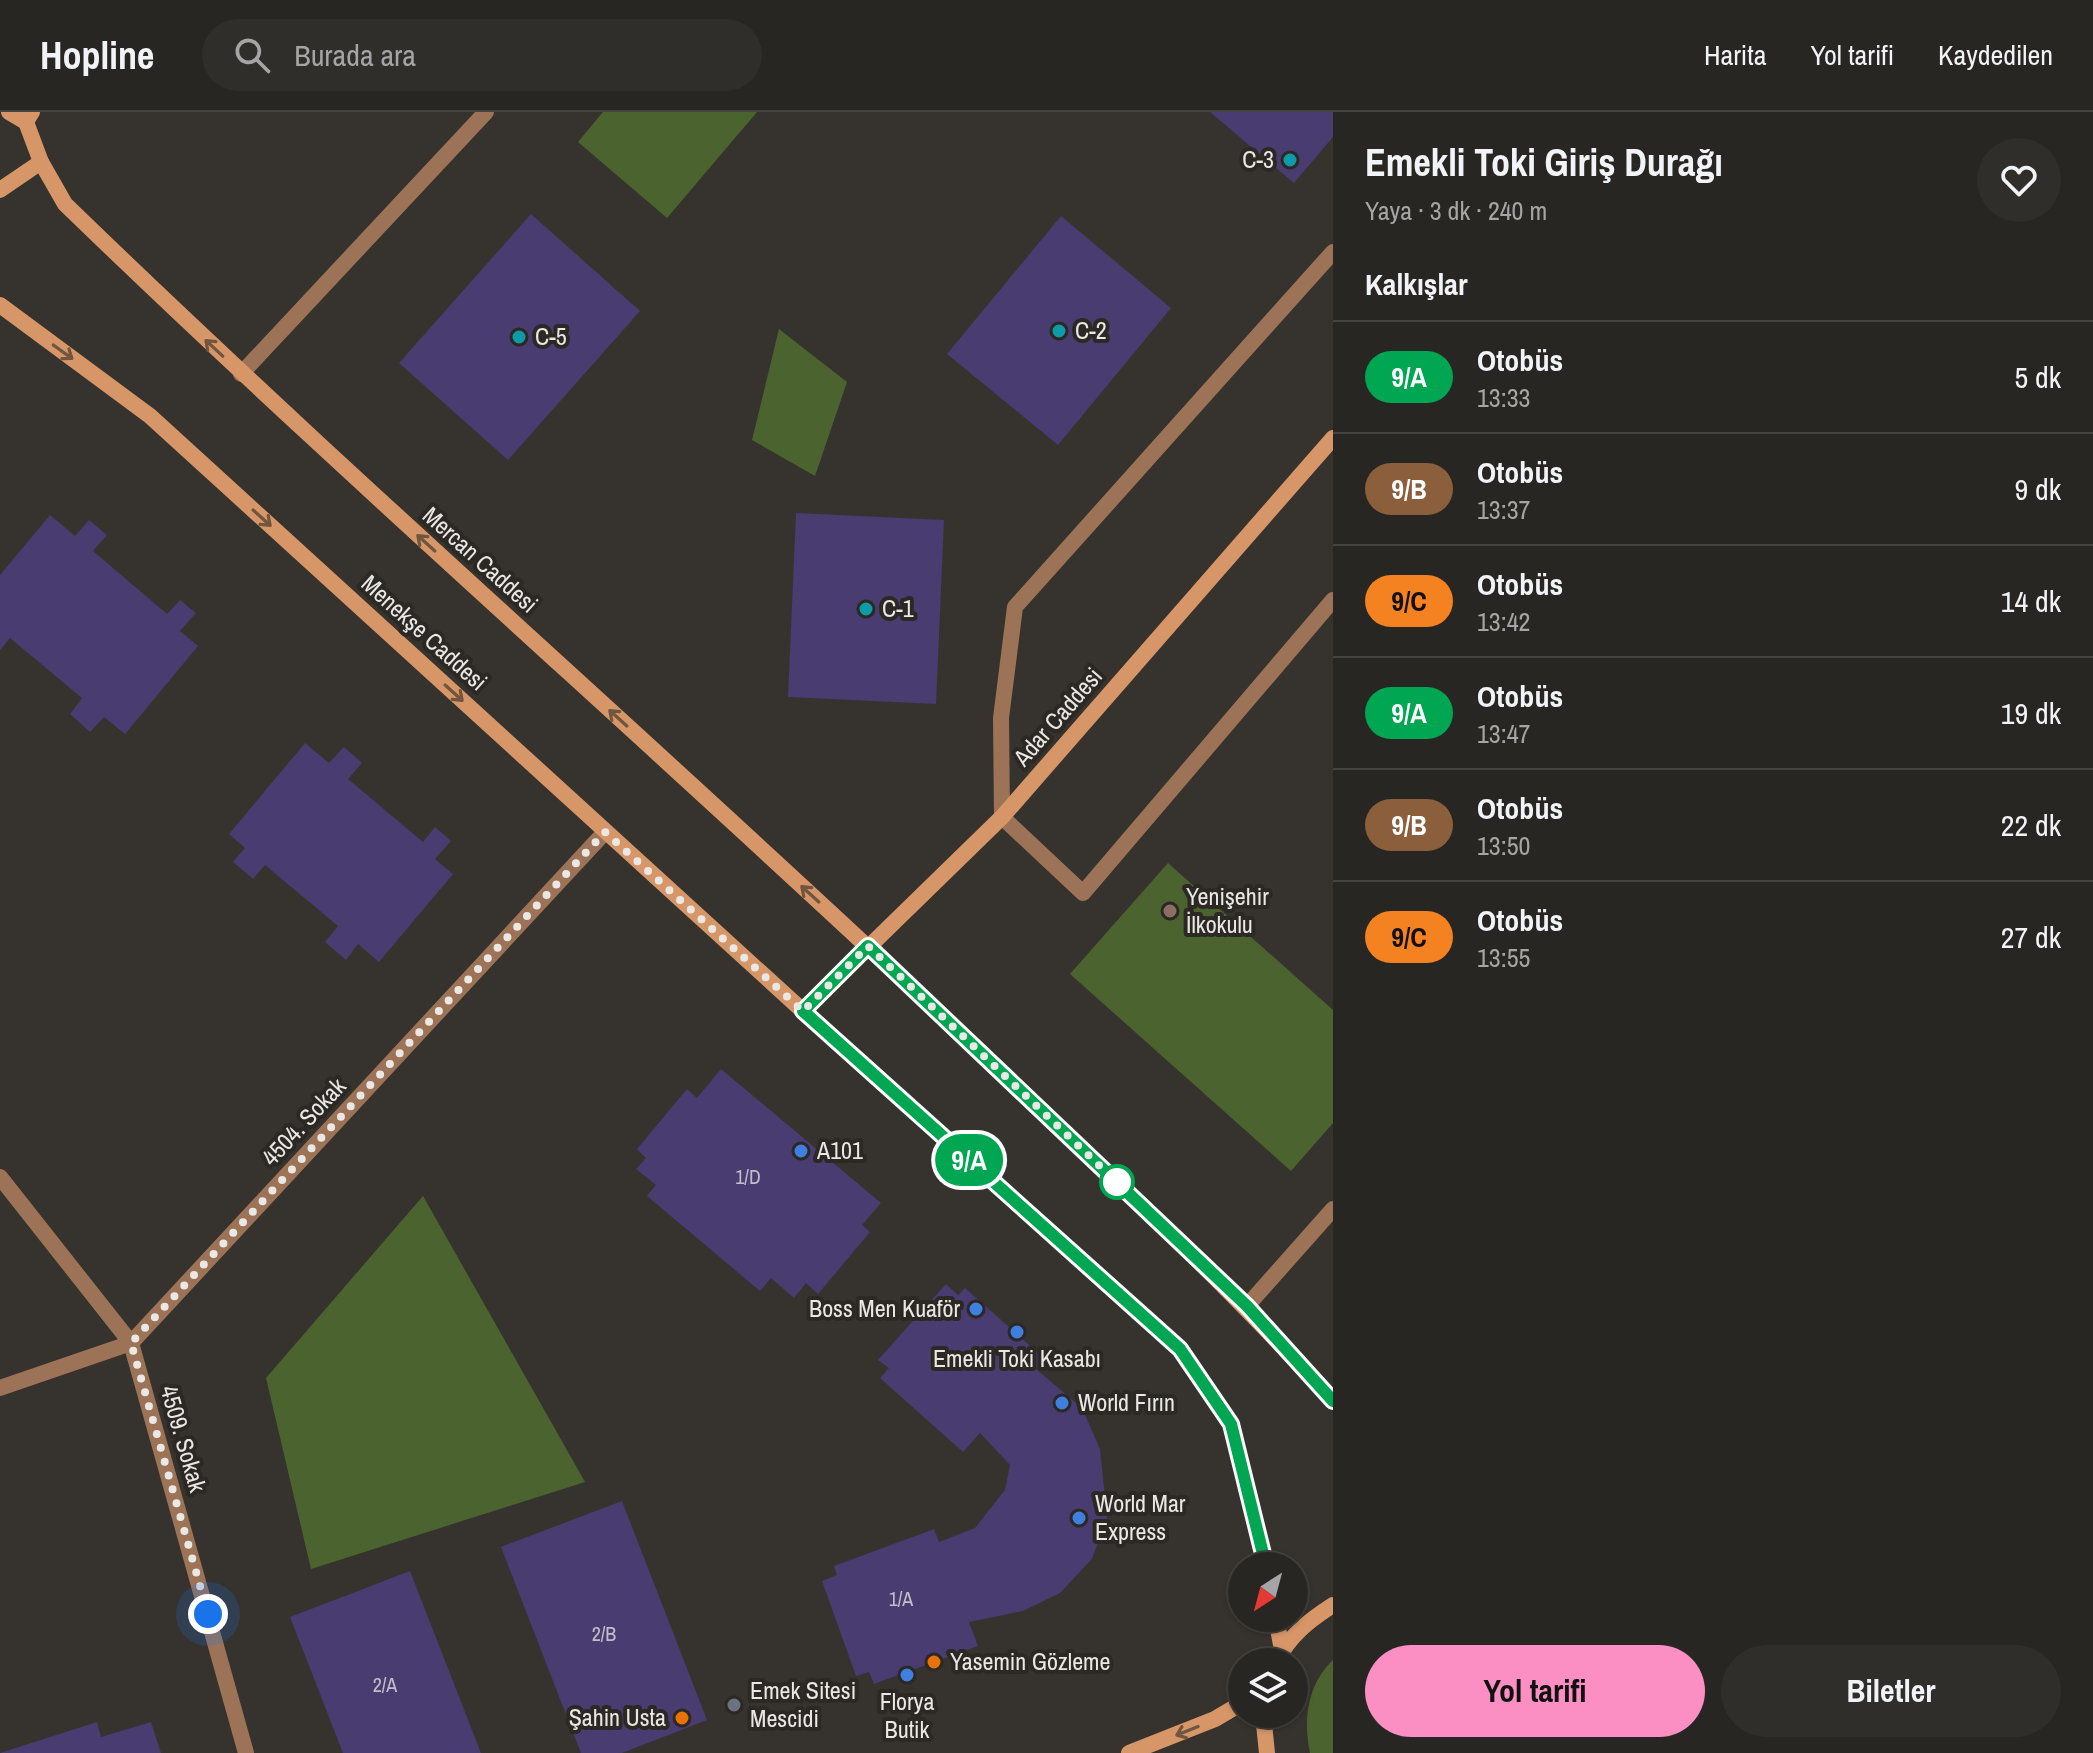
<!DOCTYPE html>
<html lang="tr">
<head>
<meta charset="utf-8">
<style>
  body { margin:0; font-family:"Archivo Narrow",sans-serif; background:#302e2a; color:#f1f3f6; height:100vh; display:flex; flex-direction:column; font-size:30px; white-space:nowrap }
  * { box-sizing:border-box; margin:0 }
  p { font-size:26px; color:#a5a5a5 }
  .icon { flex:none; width:44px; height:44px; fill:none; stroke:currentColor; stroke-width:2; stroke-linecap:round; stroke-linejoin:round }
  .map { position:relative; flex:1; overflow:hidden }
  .side { display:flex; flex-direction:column; background:#282622; width:760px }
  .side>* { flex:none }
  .badge { padding:0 16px; border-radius:26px; font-size:28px; line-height:52px }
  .needle { width:52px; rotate:216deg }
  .tools { position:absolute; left:1228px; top:1440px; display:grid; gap:16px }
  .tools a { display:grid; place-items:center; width:80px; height:80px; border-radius:50%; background:#282622; box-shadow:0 2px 6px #0004,0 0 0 2px #444340; font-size:40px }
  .you { position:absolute; width:40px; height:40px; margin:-20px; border:6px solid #fff; border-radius:50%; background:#1a73e8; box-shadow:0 0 0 12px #1a73e833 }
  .map>.badge { position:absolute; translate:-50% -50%; box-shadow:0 0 0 4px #fff }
  h2 { padding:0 32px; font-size:30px; line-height:72px }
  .round { display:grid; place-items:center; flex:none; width:84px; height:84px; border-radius:42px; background:#302e2a }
  .summary { display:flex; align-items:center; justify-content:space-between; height:136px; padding:0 32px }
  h1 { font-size:38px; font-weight:700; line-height:60px }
  .cta { display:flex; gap:16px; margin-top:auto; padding:16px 32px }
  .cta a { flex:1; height:92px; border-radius:48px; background:#fb8fc4; color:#111; font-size:32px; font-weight:700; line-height:92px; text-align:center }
  .cta a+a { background:#302e2a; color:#f1f3f6 }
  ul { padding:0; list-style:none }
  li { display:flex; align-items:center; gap:24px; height:112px; padding:0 32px; border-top:2px solid #444340 }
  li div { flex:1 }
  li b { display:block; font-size:30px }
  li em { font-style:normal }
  li .badge { min-width:88px; font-weight:700; text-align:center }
  header { display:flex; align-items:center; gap:48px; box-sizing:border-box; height:112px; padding:0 40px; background:#282622; border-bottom:2px solid #444340 }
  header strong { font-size:38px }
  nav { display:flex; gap:44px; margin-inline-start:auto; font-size:28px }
  .search { width:560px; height:72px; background:#302e2a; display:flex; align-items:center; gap:20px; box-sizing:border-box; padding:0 28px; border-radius:44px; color:#a5a5a5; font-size:30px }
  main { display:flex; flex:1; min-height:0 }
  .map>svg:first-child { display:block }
</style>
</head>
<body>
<header>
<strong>Hopline</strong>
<div class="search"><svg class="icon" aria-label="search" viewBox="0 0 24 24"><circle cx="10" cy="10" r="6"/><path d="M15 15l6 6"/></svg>Burada ara</div>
<nav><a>Harita</a><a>Yol tarifi</a><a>Kaydedilen</a></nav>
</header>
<main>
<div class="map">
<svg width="1333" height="1641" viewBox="0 0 1333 1641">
  <rect width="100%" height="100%" fill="#36332e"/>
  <g fill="#4b632f">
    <path d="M603 0H757L667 106 578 30Z"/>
    <path d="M779 217 847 270 815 364 752 328Z"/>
    <path d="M1168 751 1333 898V1011L1291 1059 1070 862Z"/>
    <path d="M423 1084 585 1370 311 1457 266 1266Z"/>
    <path d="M1333 1548V1641H1310C1303 1607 1307 1573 1333 1548Z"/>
  </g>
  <g fill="#483c70">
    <path d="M1210 0H1333V25L1294 71Z"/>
    <path d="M531 102 640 199 508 348 399 251Z"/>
    <path d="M1061 104 1171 196 1058 333 947 242Z"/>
    <path d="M796 401 944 408 936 592 788 585Z"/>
    <path d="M50 403 75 424 89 408 107 423 93 439 167 502 180 488 196 501 180 519 198 534 125 622 104 605 90 620 70 602 82 586 10 526 0 538V463Z"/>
    <path d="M305 631 329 651 344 635 362 651 348 667 423 730 435 715 451 729 435 747 453 762 379 850 358 832 346 848 325 830 338 814 265 753 253 767 233 750 245 736 229 722Z"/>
    <path d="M721 957 881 1091 862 1113 870 1120 818 1182 806 1171 794 1186 771 1166 760 1179 647 1084 656 1073 636 1057 646 1046 637 1037 687 977 697 986Z"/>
    <path d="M946 1172 958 1183 965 1176 1045 1247 1036 1257 1082 1296 1100 1337 1107 1406 1092 1447 1060 1481 1023 1499 969 1510 978 1534 874 1572 869 1560 856 1564 822 1469 837 1463 834 1454 934 1417 939 1430 975 1416 1005 1378 1010 1353 980 1321 963 1340 880 1266 889 1256 878 1248Z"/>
    <path d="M622 1389 707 1608 622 1641H581L501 1435Z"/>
    <path d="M410 1459 481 1641H343L290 1505Z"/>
    <path d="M97 1610 101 1625 151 1610 161 1641H0Z"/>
  </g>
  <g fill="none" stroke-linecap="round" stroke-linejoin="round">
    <g stroke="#9c7357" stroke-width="16">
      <path d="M1333 140 1015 495 1001 606 1002 705 1083 781 1333 488"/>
      <path d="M241 262 486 0"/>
    </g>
    <g stroke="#9c7357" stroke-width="16">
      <path d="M0 1065 131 1231 246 1641"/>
      <path d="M1247 1194 1333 1097"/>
      <path d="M0 1276 131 1231 605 720"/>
    </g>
    <g stroke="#d79668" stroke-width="16">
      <path d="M9 0 26 10"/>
      <path d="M32 0 26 10 41 50 65 92C359 377 668 645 965 926 1090 1045 1217 1161 1333 1289"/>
      <path d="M0 78 41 50"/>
      <path d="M0 193 150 304 803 899 1180 1237 1231 1312 1266 1454"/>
      <path d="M803 899 1002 705 1333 326"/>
      <path d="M1276 1506 1282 1538"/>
      <path d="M1277 1550C1288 1524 1310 1508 1333 1493"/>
      <path d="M1263 1602 1267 1641"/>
      <path d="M1129 1641 1215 1607 1242 1591"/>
    </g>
  </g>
  <defs><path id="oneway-shaft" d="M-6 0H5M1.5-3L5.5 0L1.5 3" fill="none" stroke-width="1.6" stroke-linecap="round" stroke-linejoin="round" transform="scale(2)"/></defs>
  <g stroke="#70553f">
    <use href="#oneway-shaft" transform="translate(214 236) rotate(-137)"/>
    <use href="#oneway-shaft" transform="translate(63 240) rotate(36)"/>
    <use href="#oneway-shaft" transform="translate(262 406) rotate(42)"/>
    <use href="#oneway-shaft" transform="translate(426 431) rotate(-138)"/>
    <use href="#oneway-shaft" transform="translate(454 581) rotate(42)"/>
    <use href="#oneway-shaft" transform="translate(618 606) rotate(-138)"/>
    <use href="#oneway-shaft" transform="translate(810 782) rotate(-138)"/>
    <use href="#oneway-shaft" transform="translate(1187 1619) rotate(158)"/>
  </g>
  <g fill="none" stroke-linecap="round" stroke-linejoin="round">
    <defs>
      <path id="line" d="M1266 1454 1231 1312 1180 1237 803 899 868 834 1247 1194 1333 1289"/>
    </defs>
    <use href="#line" stroke="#fff" stroke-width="18"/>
    <use href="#line" stroke="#00a651" stroke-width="12"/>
    <path stroke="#eae8e5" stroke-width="8" stroke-dasharray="0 14.4" d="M208 1502 131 1231 605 720 803 899 868 834 1123 1076 1117 1070"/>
  </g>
  <g fill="#0f9aa8" stroke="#2c2924" stroke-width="3">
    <circle cx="1290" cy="48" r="8"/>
    <circle cx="1059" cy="219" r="8"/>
    <circle cx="519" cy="225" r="8"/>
    <circle cx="866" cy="497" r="8"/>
  </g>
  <circle fill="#8d6e63" stroke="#2c2924" stroke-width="3" cx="1170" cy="799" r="8"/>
  <g fill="#3f7fe0" stroke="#2c2924" stroke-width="3">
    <circle cx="801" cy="1039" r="8"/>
    <circle cx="976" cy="1197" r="8"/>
    <circle cx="1017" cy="1220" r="8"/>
    <circle cx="1062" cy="1291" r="8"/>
    <circle cx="1079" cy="1406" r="8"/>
    <circle cx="907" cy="1563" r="8"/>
  </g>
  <circle fill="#fff" stroke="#00a651" stroke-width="4" cx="1117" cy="1070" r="16"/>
  <g fill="#e8710a" stroke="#2c2924" stroke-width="3">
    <circle cx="934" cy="1550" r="8"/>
    <circle cx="682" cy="1606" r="8"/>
  </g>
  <circle fill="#6b7280" stroke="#2c2924" stroke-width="3" cx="734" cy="1593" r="8"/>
  <g text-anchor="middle" stroke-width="8" stroke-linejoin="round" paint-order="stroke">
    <g font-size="20" fill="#c2bdc8">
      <text x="748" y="1072">1/D</text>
      <text x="901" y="1494">1/A</text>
      <text x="604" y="1529">2/B</text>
      <text x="385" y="1580">2/A</text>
    </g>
    <g font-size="24" fill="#eae8e5" stroke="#2c2924" text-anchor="start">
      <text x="1274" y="56" text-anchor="end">C-3</text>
      <text x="1075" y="227">C-2</text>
      <text x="535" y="233">C-5</text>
      <text x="882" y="505">C-1</text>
      <text x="1186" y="793">Yenişehir<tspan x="1186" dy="28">İlkokulu</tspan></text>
      <text x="817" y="1047">A101</text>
      <text x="960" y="1205" text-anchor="end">Boss Men Kuaför</text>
      <text x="1017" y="1255" text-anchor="middle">Emekli Toki Kasabı</text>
      <text x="1078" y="1299">World Fırın</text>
      <text x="1095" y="1400">World Mar<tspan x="1095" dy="28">Express</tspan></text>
      <text x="950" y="1558">Yasemin Gözleme</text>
      <text x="750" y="1587">Emek Sitesi<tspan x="750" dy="28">Mescidi</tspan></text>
      <text x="907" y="1598" text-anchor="middle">Florya<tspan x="907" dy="28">Butik</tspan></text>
      <text x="666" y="1614" text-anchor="end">Şahin Usta</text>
    </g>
    <g font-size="24" fill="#eae8e5" stroke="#2c2924">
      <text transform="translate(480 448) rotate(42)" y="8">Mercan Caddesi</text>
      <text transform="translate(424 521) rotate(42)" y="8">Menekşe Caddesi</text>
      <text transform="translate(1058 605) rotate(-49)" y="8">Adar Caddesi</text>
      <text transform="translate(304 1010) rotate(-47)" y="8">4504. Sokak</text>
      <text transform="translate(183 1327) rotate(74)" y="8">4509. Sokak</text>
    </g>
  </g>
</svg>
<div class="tools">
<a><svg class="needle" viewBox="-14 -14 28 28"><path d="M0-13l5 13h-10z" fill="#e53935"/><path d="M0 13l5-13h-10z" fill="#a5a5a5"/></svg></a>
<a><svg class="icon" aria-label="layers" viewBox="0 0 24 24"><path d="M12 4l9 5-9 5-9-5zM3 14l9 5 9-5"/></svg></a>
</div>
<div class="you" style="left:208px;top:1502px"></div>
<b class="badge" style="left:969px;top:1048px;background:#00a651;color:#fff">9/A</b>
</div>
<section class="side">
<div class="summary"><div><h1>Emekli Toki Giriş Durağı</h1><p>Yaya · 3 dk · 240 m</p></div><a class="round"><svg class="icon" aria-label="heart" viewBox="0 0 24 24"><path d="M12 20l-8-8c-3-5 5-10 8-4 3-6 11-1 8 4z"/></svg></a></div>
<h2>Kalkışlar</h2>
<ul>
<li><span class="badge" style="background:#00a651;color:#fff">9/A</span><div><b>Otobüs</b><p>13:33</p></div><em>5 dk</em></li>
<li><span class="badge" style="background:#8b5e3c;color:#fff">9/B</span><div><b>Otobüs</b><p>13:37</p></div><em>9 dk</em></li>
<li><span class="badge" style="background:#f58220;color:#111">9/C</span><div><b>Otobüs</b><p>13:42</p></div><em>14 dk</em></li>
<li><span class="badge" style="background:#00a651;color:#fff">9/A</span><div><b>Otobüs</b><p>13:47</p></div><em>19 dk</em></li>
<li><span class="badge" style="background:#8b5e3c;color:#fff">9/B</span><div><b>Otobüs</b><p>13:50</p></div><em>22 dk</em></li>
<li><span class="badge" style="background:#f58220;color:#111">9/C</span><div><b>Otobüs</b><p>13:55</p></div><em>27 dk</em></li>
</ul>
<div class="cta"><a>Yol tarifi</a><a>Biletler</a></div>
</section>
</main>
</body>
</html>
